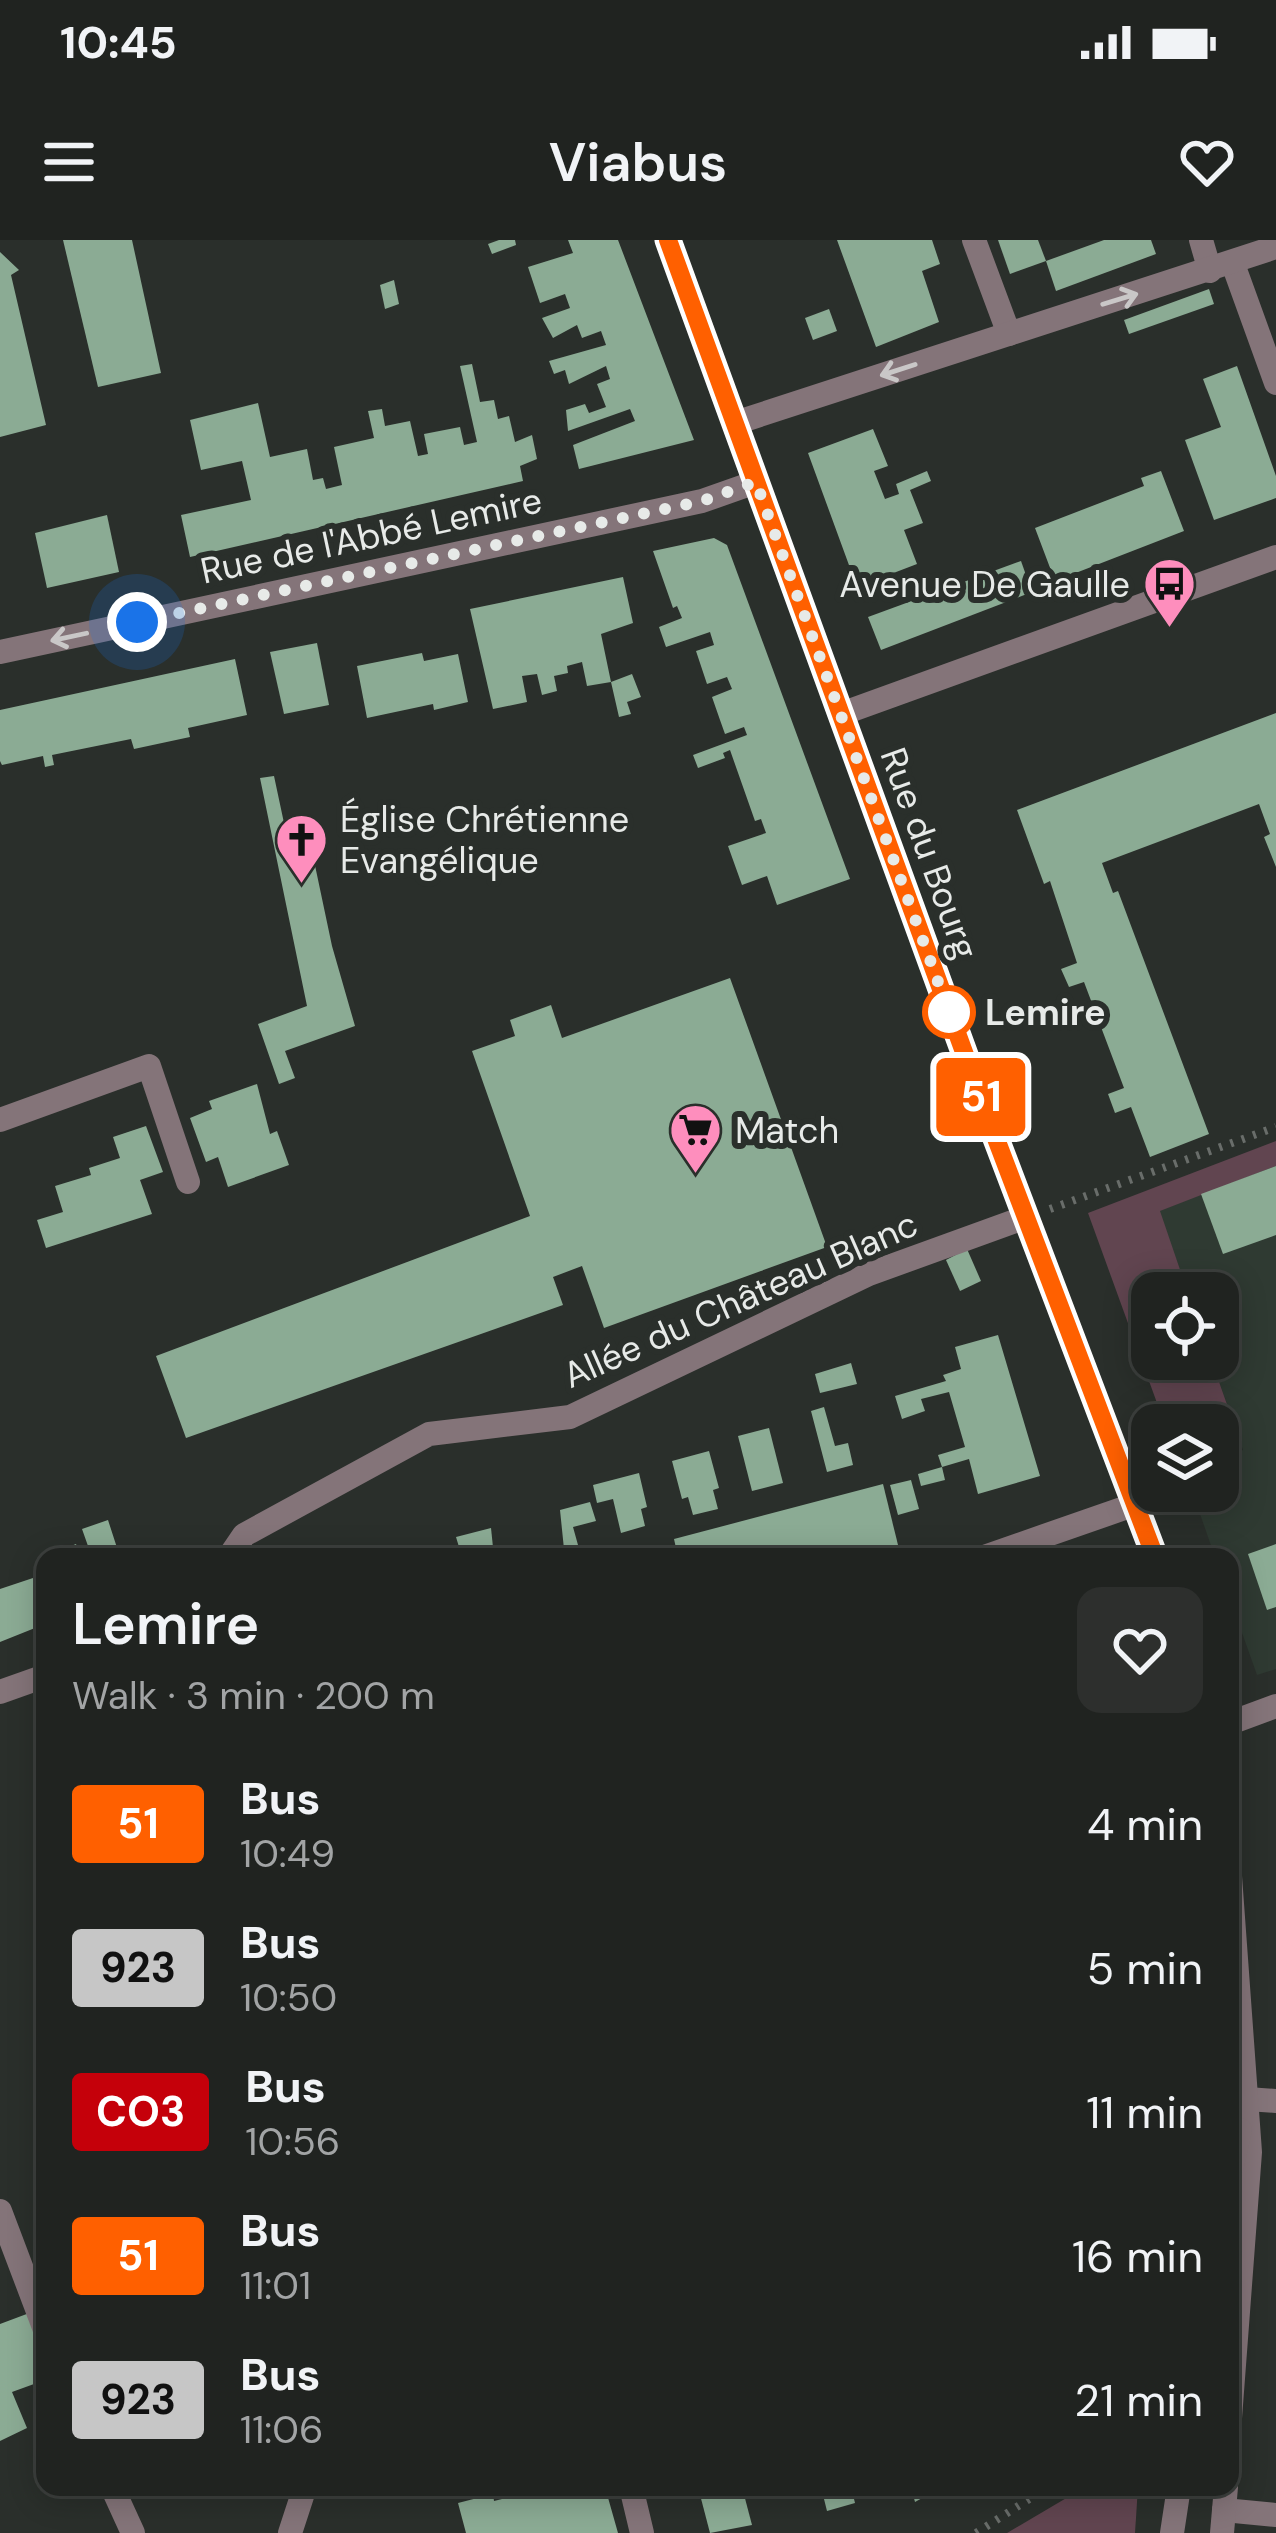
<!DOCTYPE html>
<html lang="en">
<head>
<meta charset="utf-8">
<style>
  body { margin:0; font-family:"DM Sans",sans-serif; background:#2d2f2d; color:#f1f3f6; height:100vh; display:flex; flex-direction:column; font-size:45px; white-space:nowrap }
  * { box-sizing:border-box; margin:0 }
  p { font-size:39px; color:#a2a4a5 }
  .icon { flex:none; width:66px; height:66px; fill:none; stroke:currentColor; stroke-width:2; stroke-linecap:round; stroke-linejoin:round }
  .map { position:relative; flex:1; overflow:hidden }
  .panel { position:absolute; left:36px; top:1308px; width:1203px; height:948px; display:flex; flex-direction:column; background:#202320; border-radius:24px; box-shadow:0 6px 30px #0003,0 0 0 3px #3d403e }
  .panel>* { flex:none }
  .badge { padding:0 24px; border-radius:9px; font-size:42px; line-height:78px }
  .fabs { position:absolute; left:1131px; top:1032px; display:grid; gap:24px }
  .fabs a { display:grid; place-items:center; width:108px; height:108px; border-radius:24px; background:#202320; box-shadow:0 6px 30px #0003,0 0 0 3px #3d403e; font-size:60px }
  .you { position:absolute; width:60px; height:60px; margin:-30px; border:9px solid #fff; border-radius:50%; background:#1a73e8; box-shadow:0 0 0 18px #1a73e833 }
  .map>.badge { position:absolute; translate:-50% -50%; box-shadow:0 0 0 6px #fff }
  .round { display:grid; place-items:center; flex:none; width:126px; height:126px; border-radius:24px; background:#2d2f2d }
  .headline { display:flex; align-items:center; justify-content:space-between; height:204px; padding:0 36px }
  h1 { font-size:57px; font-weight:600; line-height:90px }
  ul { padding:0; list-style:none }
  li { display:flex; align-items:center; gap:36px; height:144px; padding:0 36px }
  li div { flex:1 }
  li b { display:block; font-size:45px }
  li em { font-style:normal }
  li .badge { min-width:132px; font-weight:700; text-align:center }
  .status { display:flex; justify-content:space-between; align-items:center; height:84px; padding:0 60px; background:#202320; direction:ltr }
  .status svg { height:33px; fill:currentColor }
  header { display:flex; justify-content:space-between; align-items:center; height:156px; padding:0 36px; background:#202320; font-size:54px; font-weight:600 }
  .map>svg:first-child { display:block }
</style>
</head>
<body>
<div class="status"><b>10:45</b><svg viewBox="0 0 49 12"><path d="M0 12V9h3v3zM5 12V6h3v6zM10 12V3h3v9zM15 12V0h3v12zM26 1h20v11H26zM47 4h2v5h-2z"/></svg></div>
<header><svg class="icon" aria-label="menu" viewBox="0 0 24 24"><path d="M4 6h16M4 12h16M4 18h16"/></svg>Viabus<svg class="icon" aria-label="heart" viewBox="0 0 24 24"><path d="M12 20l-8-8c-3-5 5-10 8-4 3-6 11-1 8 4z"/></svg></header>
<div class="map">
<svg width="1276" height="2293" viewBox="0 0 1276 2293">
  <rect width="100%" height="100%" fill="#2a2f2b"/>
  <path fill="#2f3a32" d="M1276 926V1429L1257 1435 1230 1359V1317H1215L1192 1251H1218V1220L1243 1210 1211 1119H1218V1053H1188L1159 971Z"/>
  <g fill="#614550">
    <path d="M1276 901V926L1160 971 1188 1053H1152V1119H1211L1236 1190 1218 1196V1185H1165L1088 973Z"/>
    <path d="M1085 2247H1138L1135 2293H1007Z"/>
  </g>
  <g fill="#8bab94">
    <path d="M63 0H132L161 133 98 147Z"/>
    <path d="M499 0H515L516 5 492 14 488 4Z"/>
    <path d="M568 0H618L694 200 579 229 573 205 635 181 630 169 568 191 566 170 585 164 589 173 606 167 597 144 610 139 606 126 569 144 565 130 554 134 549 121 606 105 601 91 582 98 577 85 553 98 542 78 570 68 565 54 540 63 528 27 573 13Z"/>
    <path d="M837 0H932L940 24 922 31 939 82 876 107Z"/>
    <path d="M998 0H1038L1046 21 1010 34Z"/>
    <path d="M1104 0H1151L1156 14 1056 51 1046 21Z"/>
    <path d="M0 12 19 30 11 35 46 185 0 197Z"/>
    <path d="M394 40 399 64 385 69 380 45Z"/>
    <path d="M1209 49 1214 64 1129 94 1124 80Z"/>
    <path d="M829 69 837 91 813 100 805 78Z"/>
    <path d="M472 124 480 162 494 160 498 179 509 176 515 202 532 195 537 219 520 226 523 241 190 317 181 275 251 260 242 221 201 230 190 180 258 163 270 217 307 209 313 240 323 238 326 249 342 245 334 207 374 198 368 171 382 169 385 186 410 181 418 216 428 214 424 194 460 187 464 205 477 202 460 126Z"/>
    <path d="M1237 126 1276 236V258L1214 280 1185 200 1221 187 1203 139Z"/>
    <path d="M873 189 888 226 874 231 885 259 899 254 896 244 927 231 931 241 910 250 923 283 904 290 917 324 857 347 808 213Z"/>
    <path d="M1161 231 1184 291 1055 341 1035 288 1144 246 1141 238Z"/>
    <path d="M107 275 119 332 47 348 35 293Z"/>
    <path d="M714 298 727 305 850 639 777 665 767 636 742 645 728 606 766 593 761 579 755 581 730 510 723 513 725 518 698 528 693 515 747 495 744 487 725 494 720 480 712 457 732 449 727 437 707 444 696 411 714 405 710 392 666 407 659 387 682 378 677 366 673 368 653 311Z"/>
    <path d="M1021 321 1032 352 881 410 868 377Z"/>
    <path d="M623 337 633 383 601 394 611 442 587 446 582 422 567 426 568 433 554 436 557 451 542 455 537 434 522 436 527 462 493 469 470 369Z"/>
    <path d="M317 403 329 465 284 474 270 412Z"/>
    <path d="M422 413 424 421 458 414 468 462 434 470 433 464 367 478 357 426Z"/>
    <path d="M235 419 247 475 188 488 190 497 134 509 131 499 52 515 54 525 45 527 43 516 2 525 0 521V470Z"/>
    <path d="M632 434 641 457 627 462 631 474 619 477 611 442Z"/>
    <path d="M1276 473V627L1264 597 1270 594 1259 564 1102 623 1113 653 1118 651 1209 894 1150 917 1131 867 1115 873 1108 854 1124 848 1084 742 1069 747 1061 729 1077 723 1050 641 1044 644 1017 570Z"/>
    <path d="M274 536 284 583 305 578 332 706 355 786 285 811 295 838 279 844 258 784 307 766 260 538Z"/>
    <path d="M730 738 827 1007 604 1088 582 1026 553 1037 563 1065 186 1198 156 1116 530 976 472 811 515 796 510 780 551 765 562 798Z"/>
    <path d="M257 844 270 894 277 891 289 925 228 947 218 917 206 922 190 878 212 869 209 861Z"/>
    <path d="M146 886 163 932 140 940 152 974 46 1008 37 980 63 972 55 946 91 935 89 928 120 918 113 897Z"/>
    <path d="M1276 926V995L1223 1014 1201 954Z"/>
    <path d="M967 1009 981 1041 960 1051 946 1020Z"/>
    <path d="M998 1095 1040 1236 978 1254 969 1219 942 1227 938 1215 965 1207 949 1152 921 1159 925 1171 902 1179 895 1156 946 1141 943 1135 961 1129 955 1107Z"/>
    <path d="M851 1123 857 1144 820 1153 815 1134Z"/>
    <path d="M824 1167 835 1206 848 1203 853 1225 827 1232 811 1171Z"/>
    <path d="M769 1188 783 1243 752 1251 738 1196Z"/>
    <path d="M709 1211 719 1248 713 1250 718 1269 693 1275 688 1257 682 1259 672 1221Z"/>
    <path d="M942 1227 945 1240 921 1246 918 1234Z"/>
    <path d="M639 1233 647 1267 641 1269 645 1286 621 1293 613 1259 597 1263 593 1245Z"/>
    <path d="M911 1240 919 1269 898 1275 890 1245Z"/>
    <path d="M883 1244 899 1309 869 1317H678L674 1299Z"/>
    <path d="M590 1262 596 1281 573 1287 578 1305 564 1309 560 1270Z"/>
    <path d="M108 1280 120 1317H44L76 1304 78 1310 88 1306 82 1289Z"/>
    <path d="M491 1288 494 1317H462L456 1297Z"/>
    <path d="M1276 1304V1367L1267 1370 1248 1314Z"/>
    <path d="M45 1334V1384L0 1402V1349Z"/>
    <path d="M32 2072 45 2107V2140L12 2152 27 2188 0 2201V2084Z"/>
    <path d="M527 2247H605L618 2293H466L458 2263 493 2254 494 2261 529 2252Z"/>
    <path d="M698 2247H742L752 2285 710 2293Z"/>
    <path d="M821 2247H851L855 2263 827 2271Z"/>
    <path d="M911 2247H942L915 2262Z"/>
  </g>
  <g fill="none" stroke-linecap="round" stroke-linejoin="round">
    <g stroke="#696d6a" stroke-width="8" stroke-dasharray="3 9" stroke-linecap="butt">
      <path d="M1050 969 1276 887"/>
      <path d="M976 2293 1048 2247"/>
    </g>
    <g stroke="#847479" stroke-width="24">
      <path d="M0 880 149 826 188 942"/>
      <path d="M1247 1859 1276 1861"/>
      <path d="M0 1971 45 2090"/>
      <path d="M112 2247 133 2293"/>
      <path d="M290 2293 305 2247"/>
    </g>
    <g stroke="#847479" stroke-width="24">
      <path d="M668 0 984 867 1155 1317"/>
      <path d="M974 0 1009 94"/>
      <path d="M1201 0 1210 31"/>
      <path d="M1233 24 1276 143"/>
      <path d="M735 183 1276 7"/>
      <path d="M0 412 702 261 756 242"/>
      <path d="M841 474 1276 317"/>
      <path d="M229 1317 244 1295 429 1194 570 1177 869 1034 1026 977"/>
      <path d="M984 1317 1136 1264"/>
      <path d="M0 1452 45 1436"/>
      <path d="M1230 1483 1276 1466"/>
      <path d="M1230 1636 1250 1912 1230 2178"/>
      <path d="M1230 1935 1240 1890"/>
      <path d="M631 2247 642 2293"/>
      <path d="M1224 2270 1276 2275"/>
      <path d="M1172 2293 1179 2247"/>
      <path d="M1222 2293 1226 2247"/>
    </g>
  </g>
  <defs><path id="oneway-shaft" d="M-6 0H5M1.5-3L5.5 0L1.5 3" fill="none" stroke-width="1.6" stroke-linecap="round" stroke-linejoin="round" transform="scale(3)"/></defs>
  <g stroke="#c9c7c7">
    <use href="#oneway-shaft" transform="translate(1120 59) rotate(-17)"/>
    <use href="#oneway-shaft" transform="translate(898 130) rotate(162)"/>
    <use href="#oneway-shaft" transform="translate(69 397) rotate(168)"/>
  </g>
  <g fill="none" stroke-linecap="round" stroke-linejoin="round">
    <defs>
      <path id="line" d="M668 0 984 867 1155 1317"/>
    </defs>
    <use href="#line" stroke="#fff" stroke-width="27"/>
    <use href="#line" stroke="#ff6000" stroke-width="18"/>
    <path stroke="#e7eae8" stroke-width="12" stroke-dasharray="0 21.6" d="M137 382 702 261 756 242 949 772"/>
  </g>
  <defs>
    <symbol id="bus-pin" viewBox="-11 -11 22 30"><path d="M0 17L-7.5 6A9.5 9.5 0 1 1 7.5 6Z" fill="#fe8ebd" stroke="#2a2f2b"/><path d="M-5-6H5V4H4V6H2V4H-2V6H-4V4H-5ZM-3.5-4V0h7V-4ZM-3.5 1.2v1.5H-2V1.2ZM2 1.2v1.5H3.5V1.2Z" fill="#111"/></symbol>
    <symbol id="church-pin" viewBox="-11 -11 22 30"><path d="M0 17L-7.5 6A9.5 9.5 0 1 1 7.5 6Z" fill="#fe8ebd" stroke="#2a2f2b"/><path d="M-1.2-6h2.4v3.5h3.3v2.4h-3.3V6h-2.4V-.1h-3.3v-2.4h3.3Z" fill="#111"/></symbol>
    <symbol id="supermarket-pin" viewBox="-11 -11 22 30"><path d="M0 17L-7.5 6A9.5 9.5 0 1 1 7.5 6Z" fill="#fe8ebd" stroke="#2a2f2b"/><path d="M-6-5.5h2.5l.6 2H6L4.5 2H-2.5L-4.4-4H-6ZM-1.5 3.2a1.3 1.3 0 1 0 .1 0ZM3 3.2a1.3 1.3 0 1 0 .1 0Z" fill="#111"/></symbol>
  </defs>
  <g fill-rule="evenodd">
    <use href="#bus-pin" x="1140" y="314" width="59" height="81"/>
    <use href="#church-pin" x="272" y="570" width="59" height="81"/>
    <use href="#supermarket-pin" x="666" y="860" width="59" height="81"/>
  </g>
  <circle fill="#fff" stroke="#ff6000" stroke-width="6" cx="949" cy="772" r="24"/>
  <g text-anchor="middle" stroke-width="12" stroke-linejoin="round" paint-order="stroke">
    <g font-size="36" fill="#e7eae8" stroke="#2a2f2b">
      <text transform="translate(371 295) rotate(-12)" y="13">Rue de l'Abbé Lemire</text>
      <text transform="translate(930 613) rotate(70)" y="13">Rue du Bourg</text>
      <text transform="translate(740 1059) rotate(-24)" y="13">Allée du Château Blanc</text>
    </g>
    <g font-size="36" fill="#e7eae8" stroke="#2a2f2b" text-anchor="start">
      <text x="1130" y="357" text-anchor="end">Avenue De Gaulle</text>
      <text x="340" y="592">Église Chrétienne<tspan x="340" dy="41">Evangélique</tspan></text>
      <text x="735" y="903">Match</text>
    </g>
    <g font-size="36" font-weight="bold" fill="#e7eae8" stroke="#2a2f2b" text-anchor="start">
      <text x="985" y="785">Lemire</text>
    </g>
  </g>
</svg>
<div class="fabs">
<a><svg class="icon" aria-label="locate" viewBox="0 0 24 24"><circle cx="12" cy="12" r="6"/><path d="M12 2v4M12 18v4M2 12h4M18 12h4"/></svg></a>
<a><svg class="icon" aria-label="layers" viewBox="0 0 24 24"><path d="M12 4l9 5-9 5-9-5zM3 14l9 5 9-5"/></svg></a>
</div>
<div class="you" style="left:137px;top:382px"></div>
<b class="badge" style="left:981px;top:857px;background:#ff6000;color:#fff">51</b>
<section class="panel">
<div class="headline"><div><h1>Lemire</h1><p>Walk · 3 min · 200 m</p></div><a class="round"><svg class="icon" aria-label="heart" viewBox="0 0 24 24"><path d="M12 20l-8-8c-3-5 5-10 8-4 3-6 11-1 8 4z"/></svg></a></div>
<ul>
<li><span class="badge" style="background:#ff6000;color:#fff">51</span><div><b>Bus</b><p>10:49</p></div><em>4 min</em></li>
<li><span class="badge" style="background:#c6c6c6;color:#111">923</span><div><b>Bus</b><p>10:50</p></div><em>5 min</em></li>
<li><span class="badge" style="background:#c5000a;color:#fff">CO3</span><div><b>Bus</b><p>10:56</p></div><em>11 min</em></li>
<li><span class="badge" style="background:#ff6000;color:#fff">51</span><div><b>Bus</b><p>11:01</p></div><em>16 min</em></li>
<li><span class="badge" style="background:#c6c6c6;color:#111">923</span><div><b>Bus</b><p>11:06</p></div><em>21 min</em></li>
</ul>
</section>
</div>
</body>
</html>
